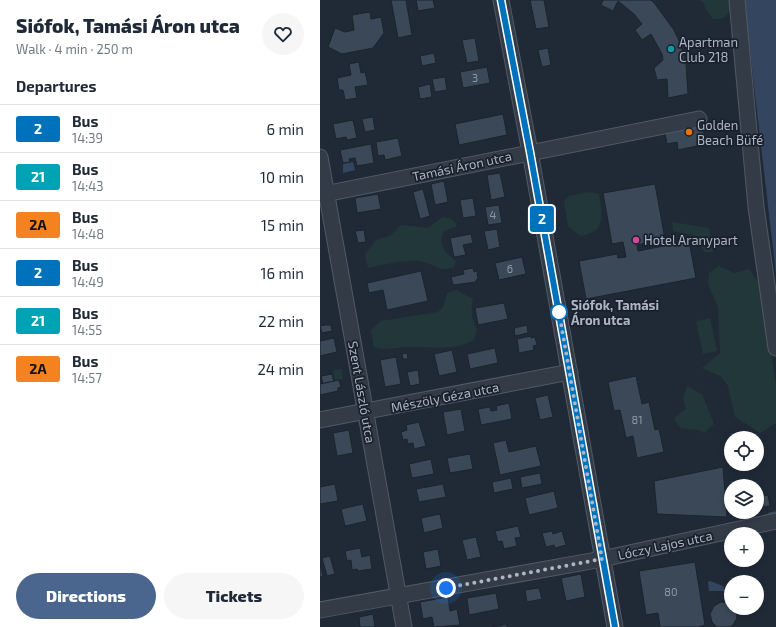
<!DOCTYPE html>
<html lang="en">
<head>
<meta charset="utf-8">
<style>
  body { margin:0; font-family:"Exo 2",sans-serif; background:#f6f6f7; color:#1f2937; height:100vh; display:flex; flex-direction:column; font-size:15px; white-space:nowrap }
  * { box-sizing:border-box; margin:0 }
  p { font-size:13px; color:#747a83 }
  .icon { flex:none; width:22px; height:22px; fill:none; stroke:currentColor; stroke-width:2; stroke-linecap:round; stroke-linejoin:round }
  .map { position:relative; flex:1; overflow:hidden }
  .drawer { display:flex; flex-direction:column; background:#fff; width:320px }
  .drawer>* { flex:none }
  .badge { padding:0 8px; border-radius:3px; font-size:14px; line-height:26px }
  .tools { position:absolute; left:404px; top:431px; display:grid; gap:8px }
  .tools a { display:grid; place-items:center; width:40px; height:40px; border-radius:50%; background:#fff; box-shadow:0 2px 6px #0003; font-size:20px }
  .you { position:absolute; width:20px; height:20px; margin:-10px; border:3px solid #fff; border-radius:50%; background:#1a73e8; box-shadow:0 0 0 6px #1a73e833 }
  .map>.badge { position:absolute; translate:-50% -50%; box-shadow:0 0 0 2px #fff }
  h2 { padding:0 16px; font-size:15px; line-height:36px }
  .round { display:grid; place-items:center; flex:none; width:42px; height:42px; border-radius:21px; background:#f6f6f7 }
  .head { display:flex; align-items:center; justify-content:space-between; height:68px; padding:0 16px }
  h1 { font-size:19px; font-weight:800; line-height:30px }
  .button { display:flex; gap:8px; margin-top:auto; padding:8px 16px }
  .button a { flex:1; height:46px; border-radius:24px; background:#4a658e; color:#fff; font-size:16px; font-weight:800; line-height:46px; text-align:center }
  .button a+a { background:#f6f6f7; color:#1f2937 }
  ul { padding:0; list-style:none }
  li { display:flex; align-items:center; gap:12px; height:48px; padding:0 16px; border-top:1px solid #e0e1e3 }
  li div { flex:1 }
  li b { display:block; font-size:15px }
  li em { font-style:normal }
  li .badge { min-width:44px; font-weight:700; text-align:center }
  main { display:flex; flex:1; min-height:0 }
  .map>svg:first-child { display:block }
</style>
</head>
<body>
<main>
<section class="drawer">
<div class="head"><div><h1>Siófok, Tamási Áron utca</h1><p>Walk · 4 min · 250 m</p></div><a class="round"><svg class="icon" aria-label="heart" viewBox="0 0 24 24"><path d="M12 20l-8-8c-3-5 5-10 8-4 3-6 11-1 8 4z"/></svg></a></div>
<h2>Departures</h2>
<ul>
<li><span class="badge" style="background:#0072bc;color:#fff">2</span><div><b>Bus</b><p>14:39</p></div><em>6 min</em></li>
<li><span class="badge" style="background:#00a3b4;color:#fff">21</span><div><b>Bus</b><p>14:43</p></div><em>10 min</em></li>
<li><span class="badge" style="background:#f58220;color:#111">2A</span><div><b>Bus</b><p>14:48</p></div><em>15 min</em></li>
<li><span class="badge" style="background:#0072bc;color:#fff">2</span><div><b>Bus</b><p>14:49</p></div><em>16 min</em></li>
<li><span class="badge" style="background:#00a3b4;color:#fff">21</span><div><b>Bus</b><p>14:55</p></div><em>22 min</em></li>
<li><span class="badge" style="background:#f58220;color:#111">2A</span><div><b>Bus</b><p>14:57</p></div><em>24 min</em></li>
</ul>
<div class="button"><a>Directions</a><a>Tickets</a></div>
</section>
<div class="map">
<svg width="456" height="627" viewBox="0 0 456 627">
  <rect width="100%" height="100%" fill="#202a37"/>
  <g fill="#223739">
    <path d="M379 0H411V9L404 18 393 19 386 10 383 2Z"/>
    <path d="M269 192 279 194C282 216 287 231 260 236L248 226 244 202 248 196Z"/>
    <path d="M123 217 131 219 136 223V227L124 231C117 244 125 253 136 261L134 267C122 272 118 267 107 263 90 257 66 265 48 268L45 254 56 240 70 236 81 225 108 228Z"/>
    <path d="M352 222 389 228 393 252H384L377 236 353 231Z"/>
    <path d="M399 266 414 273 429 269 441 286 456 385V423L440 433 415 417 408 386 400 376 382 368 400 353 398 307 388 284 389 273Z"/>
    <path d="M136 290 153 299C150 311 152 319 157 330L154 340C134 352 110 346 88 347 77 347 65 351 54 347L51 330 61 321 118 312 123 307 127 293Z"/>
    <path d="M390 318 397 351 383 354 376 321Z"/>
    <path d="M22 369 23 379 15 380 13 370Z"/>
    <path d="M367 386 382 394 394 424 384 433 378 430 360 428 354 418 366 409 363 398Z"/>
  </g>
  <g fill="#33455f">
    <path d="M424 0H456V274Z"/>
    <path d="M33 162 35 170 23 173V164Z"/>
    <path d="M390 581 403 586 405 591H389L388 582Z"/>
  </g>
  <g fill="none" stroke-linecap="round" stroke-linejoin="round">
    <path stroke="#33455f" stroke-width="3.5" d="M450 514 456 513"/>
  </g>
  <g fill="#3b4857" stroke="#1b232e">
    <path d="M71 0H86L92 35 78 38Z"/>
    <path d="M96 0H113L115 8 98 11Z"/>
    <path d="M210 0H224L229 27 216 29Z"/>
    <path d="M283 0H331L335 4 354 30 361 45 366 63 368 94 348 98 347 79 337 80 334 68 343 60 342 54 331 34 322 40 315 30 322 24 314 14 298 1 293 11 281 5Z"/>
    <path d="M50 12 51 19 61 17 64 33 53 48 22 54 8 47 15 28 25 32 34 30 32 15Z"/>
    <path d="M155 38 159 61 147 63 142 40Z"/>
    <path d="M228 48 231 65 222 67 218 50Z"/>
    <path d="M114 53 116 63 102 66 100 56Z"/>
    <path d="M39 62 41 73 45 72 48 85 35 87 37 98 25 100 23 90H19L17 78 31 75 29 64Z"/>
    <path d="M167 67 170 83 143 88 140 72Z"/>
    <path d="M125 77 127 90 115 92 112 79Z"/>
    <path d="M110 84 112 97 100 99 98 87Z"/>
    <path d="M183 114 187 135 139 145 135 124Z"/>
    <path d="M53 117 55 130 45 132 42 119Z"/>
    <path d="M33 120 37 138 27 140 26 137 16 139 13 124Z"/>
    <path d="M382 123 386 144 358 150 357 142 347 144 345 133Z"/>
    <path d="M78 138 82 156 65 160 64 155 58 156 56 142Z"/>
    <path d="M51 144 54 163 37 166 35 158 29 159 30 162 23 163 20 150Z"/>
    <path d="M180 173 185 197 171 200 167 175Z"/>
    <path d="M124 181 128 202 115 205 111 184Z"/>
    <path d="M335 184 345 239 317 245 318 251 369 241 376 278 266 299 259 261 297 254 298 258 306 257 303 242 292 244 283 193Z"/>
    <path d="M103 189 110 216 100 219 93 192Z"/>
    <path d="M58 194 61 209 37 213 35 198Z"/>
    <path d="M153 198 156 216 143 218 140 200Z"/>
    <path d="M179 205 182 223 168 225 165 207Z"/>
    <path d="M177 229 180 247 168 250 164 231Z"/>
    <path d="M44 230 46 242 38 243 35 231Z"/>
    <path d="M151 234 153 243 143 245 146 255 134 257 130 238Z"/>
    <path d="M202 257 206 274 179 280 175 263Z"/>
    <path d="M153 268 154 272 157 271 158 279 156 280V282L133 285 131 277 144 274 143 270Z"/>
    <path d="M101 271 108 301 67 310 63 290 49 293 47 283Z"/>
    <path d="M184 303 188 319 158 325 155 308Z"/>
    <path d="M5 325H11L12 331 2 333 0 326Z"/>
    <path d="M207 325 208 333 195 336 194 328Z"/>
    <path d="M211 336V338L215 337 217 345 213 346 214 350 199 353 197 339Z"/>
    <path d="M14 338 17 352 0 356V341Z"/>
    <path d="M175 348 178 363 150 369 147 354Z"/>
    <path d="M132 350 137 372 119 376 114 354Z"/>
    <path d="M87 353 88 359H83L82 354Z"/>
    <path d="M76 357 81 384 65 387 60 360Z"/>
    <path d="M98 370 100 384 90 386 87 372Z"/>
    <path d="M12 374 14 382 3 384 1 376Z"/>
    <path d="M316 376 322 404 329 402 335 430 339 429 344 452 317 458 313 436 306 438 300 410 294 411 288 382Z"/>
    <path d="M19 380 21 387 18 388V391L0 395V384Z"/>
    <path d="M228 395 233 417 220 420 215 398Z"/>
    <path d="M189 403 192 419 161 425 158 409 170 407 171 411 177 410 176 406Z"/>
    <path d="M141 409 145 431 127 435 123 412Z"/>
    <path d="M99 422 106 446 94 449 93 443 88 444 87 439 83 440 81 432 87 430 86 425Z"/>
    <path d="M29 430 33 453 17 456 13 433Z"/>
    <path d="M186 440 189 452 216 446 221 466 180 475 173 443Z"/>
    <path d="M150 454 153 469 130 473 127 458Z"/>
    <path d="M111 459 114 474 92 478 89 464Z"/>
    <path d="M403 467 407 517 337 514 334 481Z"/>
    <path d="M220 473 222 484 202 488 200 477Z"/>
    <path d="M191 478 193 489 174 493 172 482Z"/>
    <path d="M15 484 18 501 0 504V487Z"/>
    <path d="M123 484 126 497 99 502 96 489Z"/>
    <path d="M234 491 238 508 209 515 205 498Z"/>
    <path d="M448 495 450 506 437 508V497Z"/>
    <path d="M43 504 47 521 25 526 21 509Z"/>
    <path d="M120 514 123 528 104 533 101 518Z"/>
    <path d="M198 526 201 537 195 538 197 546 184 549 182 541 178 542 175 531Z"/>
    <path d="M232 531 233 534 242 531 246 545 235 548 234 545 226 547 222 533Z"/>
    <path d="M156 537 161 557 147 560 142 540Z"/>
    <path d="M40 548 42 557 50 555 52 569 38 571 37 569 32 570 31 560 27 561 25 551Z"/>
    <path d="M118 549 121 566 106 569 103 552Z"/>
    <path d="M10 556 15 574 7 576 2 558Z"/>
    <path d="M375 562 385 625 378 627H340L338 613 326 615 319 571Z"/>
    <path d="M0 563 3 576 0 577Z"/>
    <path d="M261 574 265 597 246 601 241 578Z"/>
    <path d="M219 588 222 599 207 602 205 590Z"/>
    <path d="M176 593 179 609 149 615 147 598Z"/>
    <path d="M128 597 130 611 137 609 140 625 114 627 112 617 103 619 100 602Z"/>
    <path d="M401 602 410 603 411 608 416 609 417 618 413 625 410 627H397L392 622 390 614 394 606Z"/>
    <path d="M53 614 55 627H40L39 617Z"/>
    <path d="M187 624V627H172Z"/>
  </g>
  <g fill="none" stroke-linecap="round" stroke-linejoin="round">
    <defs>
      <g id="minor">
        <path d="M181 0 210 152 295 627"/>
        <path d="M417 0 436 207 456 348"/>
        <path d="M0 157 84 627"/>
        <path d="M0 195 379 119"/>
        <path d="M0 420 250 372"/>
        <path d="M0 610 282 559 456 521"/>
      </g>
    </defs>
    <use href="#minor" stroke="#515965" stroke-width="17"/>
    <use href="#minor" stroke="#333b47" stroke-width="15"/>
  </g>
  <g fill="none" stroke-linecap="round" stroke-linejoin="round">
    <defs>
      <path id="line" d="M181 0 210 152 295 627"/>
    </defs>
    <use href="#line" stroke="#fff" stroke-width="9"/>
    <use href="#line" stroke="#0072bc" stroke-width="6"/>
    <path stroke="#adb6c4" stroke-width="4" stroke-dasharray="0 7.2" d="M126 588 282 559 239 312"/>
  </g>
  <circle fill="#0f9aa8" stroke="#19212c" stroke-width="1.5" cx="351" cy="49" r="4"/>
  <circle fill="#e8710a" stroke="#19212c" stroke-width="1.5" cx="369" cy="132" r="4"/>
  <circle fill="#d1479c" stroke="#19212c" stroke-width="1.5" cx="316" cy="240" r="4"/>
  <circle fill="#fff" stroke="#0072bc" stroke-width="2" cx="239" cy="312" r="8"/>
  <g text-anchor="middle" stroke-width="3.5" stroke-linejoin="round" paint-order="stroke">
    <g font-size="11" fill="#909aa9">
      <text x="155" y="82">3</text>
      <text x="173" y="219">4</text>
      <text x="190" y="273">6</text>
      <text x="317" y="424">81</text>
      <text x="351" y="596">80</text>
    </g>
    <g font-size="13" fill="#adb6c4" stroke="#19212c" text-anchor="start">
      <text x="359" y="47">Apartman<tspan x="359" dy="15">Club 218</tspan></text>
      <text x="377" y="130">Golden<tspan x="377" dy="15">Beach Büfé</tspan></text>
      <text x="324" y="245">Hotel Aranypart</text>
    </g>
    <g font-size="13" fill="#adb6c4" stroke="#19212c">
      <text transform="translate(142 166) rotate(-12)" y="5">Tamási Áron utca</text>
      <text transform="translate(42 392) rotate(80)" y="5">Szent László utca</text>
      <text transform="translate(125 397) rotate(-11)" y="5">Mészöly Géza utca</text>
      <text transform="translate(345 545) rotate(-12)" y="5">Lóczy Lajos utca</text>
    </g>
    <g font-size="13" font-weight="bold" fill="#adb6c4" stroke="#19212c" text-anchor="start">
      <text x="251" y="310">Siófok, Tamási<tspan x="251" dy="15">Áron utca</tspan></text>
    </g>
  </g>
</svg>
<div class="tools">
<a><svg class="icon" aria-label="locate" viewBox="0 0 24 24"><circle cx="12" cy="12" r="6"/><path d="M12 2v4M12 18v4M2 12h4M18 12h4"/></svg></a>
<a><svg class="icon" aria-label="layers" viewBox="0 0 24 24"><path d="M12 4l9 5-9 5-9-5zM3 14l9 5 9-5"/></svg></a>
<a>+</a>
<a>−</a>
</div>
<div class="you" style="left:126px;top:588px"></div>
<b class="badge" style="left:222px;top:219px;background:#0072bc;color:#fff">2</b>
</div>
</main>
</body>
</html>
